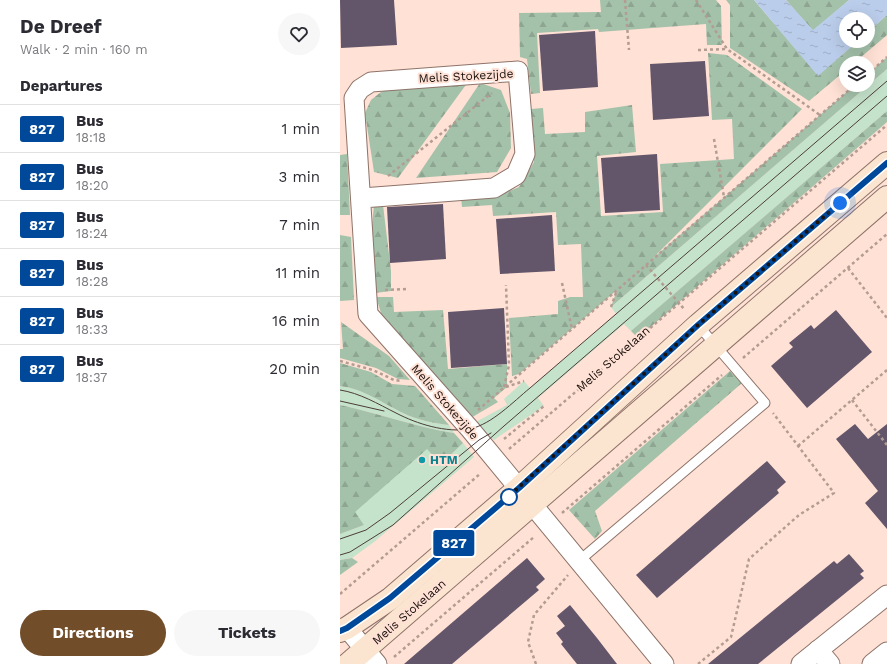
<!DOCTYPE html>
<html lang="en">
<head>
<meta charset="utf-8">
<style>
  body { margin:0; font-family:"Work Sans",sans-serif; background:#f7f7f7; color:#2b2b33; height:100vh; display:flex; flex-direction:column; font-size:15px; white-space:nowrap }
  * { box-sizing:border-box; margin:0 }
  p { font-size:13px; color:#7c7c81 }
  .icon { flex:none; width:22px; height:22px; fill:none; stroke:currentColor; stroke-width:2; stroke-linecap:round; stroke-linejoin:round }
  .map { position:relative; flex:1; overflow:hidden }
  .sheet { display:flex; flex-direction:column; background:#fff; width:340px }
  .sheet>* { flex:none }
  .badge { padding:0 8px; border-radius:3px; font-size:14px; line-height:26px }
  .controls { position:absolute; left:499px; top:12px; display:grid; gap:8px }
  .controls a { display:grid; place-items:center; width:36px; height:36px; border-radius:50%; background:#fff; box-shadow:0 4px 16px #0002; font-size:20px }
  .you { position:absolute; width:20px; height:20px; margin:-10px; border:3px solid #fff; border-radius:50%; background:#1a73e8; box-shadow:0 0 0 6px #1a73e833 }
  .map>.badge { position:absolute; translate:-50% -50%; box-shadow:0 0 0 2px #fff }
  h2 { padding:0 20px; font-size:15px; line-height:36px }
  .round { display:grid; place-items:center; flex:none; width:42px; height:42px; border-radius:21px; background:#f7f7f7 }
  .headline { display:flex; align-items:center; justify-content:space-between; height:68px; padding:0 20px }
  h1 { font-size:19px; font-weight:700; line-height:30px }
  .action { display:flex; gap:8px; margin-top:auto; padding:8px 20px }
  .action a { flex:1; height:46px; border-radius:24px; background:#724d29; color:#fff; font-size:16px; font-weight:700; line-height:46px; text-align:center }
  .action a+a { background:#f7f7f7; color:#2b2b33 }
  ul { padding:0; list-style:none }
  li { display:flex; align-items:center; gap:12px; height:48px; padding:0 20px; border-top:1px solid #e1e1e2 }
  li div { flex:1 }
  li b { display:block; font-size:15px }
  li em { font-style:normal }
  li .badge { min-width:44px; font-weight:700; text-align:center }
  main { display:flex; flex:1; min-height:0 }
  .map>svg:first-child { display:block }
</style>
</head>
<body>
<main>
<section class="sheet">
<div class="headline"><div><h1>De Dreef</h1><p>Walk · 2 min · 160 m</p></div><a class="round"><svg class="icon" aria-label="heart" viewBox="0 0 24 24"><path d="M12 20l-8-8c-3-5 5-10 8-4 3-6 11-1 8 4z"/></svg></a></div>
<h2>Departures</h2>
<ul>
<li><span class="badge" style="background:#004899;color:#fff">827</span><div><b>Bus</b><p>18:18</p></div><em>1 min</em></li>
<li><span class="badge" style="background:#004899;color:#fff">827</span><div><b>Bus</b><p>18:20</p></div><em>3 min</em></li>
<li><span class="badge" style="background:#004899;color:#fff">827</span><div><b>Bus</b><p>18:24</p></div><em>7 min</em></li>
<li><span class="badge" style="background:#004899;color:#fff">827</span><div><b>Bus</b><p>18:28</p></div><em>11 min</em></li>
<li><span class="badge" style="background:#004899;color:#fff">827</span><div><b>Bus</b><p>18:33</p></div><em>16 min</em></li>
<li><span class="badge" style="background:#004899;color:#fff">827</span><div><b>Bus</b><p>18:37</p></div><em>20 min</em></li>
</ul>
<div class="action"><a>Directions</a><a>Tickets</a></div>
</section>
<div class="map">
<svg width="547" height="664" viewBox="0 0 547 664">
  <defs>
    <pattern id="forest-firs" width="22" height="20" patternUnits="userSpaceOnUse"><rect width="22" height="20" fill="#a4c1aa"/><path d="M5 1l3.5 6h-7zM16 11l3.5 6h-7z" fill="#8da591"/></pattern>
    <pattern id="water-ripples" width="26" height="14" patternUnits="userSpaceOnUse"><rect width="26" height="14" fill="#bacdea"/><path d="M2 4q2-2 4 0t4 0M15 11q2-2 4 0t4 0" fill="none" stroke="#9fafc8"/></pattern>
  </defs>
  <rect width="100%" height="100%" fill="#ffe1d5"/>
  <g fill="#c5e2cb">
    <path d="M547 69V111L291 331 284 324 198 398 204 406 154 440 134 423 167 405 164 399 184 381 190 388 276 314 271 307Z"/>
    <path d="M0 386C24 389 42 403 63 413 77 420 93 423 109 425L114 433C75 427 38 413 0 405Z"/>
    <path d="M123 443 134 457 34 542 12 558 0 560V534L24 525 14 512 87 448 101 464Z"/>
  </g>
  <g fill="url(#forest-firs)">
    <path d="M260 0H376L381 6 382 45H367L366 24 259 32 258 29 197 33 200 93 191 94 187 59 180 57 179 13 261 12Z"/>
    <path d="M386 0H414L478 75 518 41H528V32L547 15V35L514 63H506V70L469 101 390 48V5Z"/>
    <path d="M446 0H509L473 31Z"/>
    <path d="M368 53 387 55 462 109 312 259 515 85H528V74L547 57V69L271 307 277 290 179 374 172 376 169 318 218 314V301L230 297H243L241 244 218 245 216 212 153 216 152 205 122 207 121 197 159 195 179 187 194 162 191 109 203 108 205 134 245 132V112L292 105 296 152 257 156 261 216 323 212 320 164 394 159 392 119 372 120Z"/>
    <path d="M128 82 58 178 34 172 25 113 31 100 41 92 56 87Z"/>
    <path d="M140 83 161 90 170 113 171 148 157 172 76 178Z"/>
    <path d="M547 111V122L298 338 291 331Z"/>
    <path d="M7 154 10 215H0V155Z"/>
    <path d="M34 204 43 205 51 271V291L35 293 32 227Z"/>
    <path d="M0 235 11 237 14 300 0 301Z"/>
    <path d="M36 297H53L54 312 103 310 108 369 167 364V387L154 398 158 402 129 419 42 316Z"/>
    <path d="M1 322 49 356 70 380 58 379 36 368 0 358V349H3Z"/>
    <path d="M0 363 31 372 52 384 75 386 109 425C93 423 77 420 63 413 42 403 24 389 0 386Z"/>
    <path d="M390 371 402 383 255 511 262 531 255 539 229 510Z"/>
    <path d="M0 405C38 413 75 427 114 433L123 443 101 464 87 449 15 512 24 525 0 534Z"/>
    <path d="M12 558 18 562 0 575V560Z"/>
  </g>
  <path fill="url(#water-ripples)" d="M414 0H446L473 30 509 0H547V15L528 32V19H506V41H518L478 76Z"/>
  <g fill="#63556a">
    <path d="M0 0H54L57 45 1 48Z"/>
    <path d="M255 31 258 87 203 91 199 35Z"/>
    <path d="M365 61 369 116 313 120 310 64Z"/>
    <path d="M317 154 320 210 265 213 261 158Z"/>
    <path d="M103 204 106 259 50 263 47 207Z"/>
    <path d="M212 215 215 271 160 274 156 219Z"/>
    <path d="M164 308 167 364 111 368 108 312Z"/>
    <path d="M496 310 532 352 467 408 431 366 453 347 449 343 471 325 474 329Z"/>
    <path d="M515 424 528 439 547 424V529L525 503 538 491 496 439Z"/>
    <path d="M427 461 446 482 437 490 439 493 317 598 296 575Z"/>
    <path d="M509 554 524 571 520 574 524 578 418 664H368L494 561 497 564Z"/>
    <path d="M187 558 205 579 196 587 199 590 112 664H64Z"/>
    <path d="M230 605 257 638 277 664H237L221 644 223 642 216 633 225 626 217 616Z"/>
  </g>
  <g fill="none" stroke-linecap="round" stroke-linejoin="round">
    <defs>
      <path id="lane" d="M240 560 425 403 358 325"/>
      <g id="street">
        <path d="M22 198 154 188 176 175 185 154 178 71 31 82 20 89 14 98 28 314 130 429 324 664"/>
        <path d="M7 628 37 664"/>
        <path d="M478 650 490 664"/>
        <path d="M461 664 547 595"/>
        <path d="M532 664 547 652"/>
      </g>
      <g id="secondary">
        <path d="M0 631 7 628 50 599 179 488 358 325 547 163"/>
        <path d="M8 664 547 197"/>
      </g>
    </defs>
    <use href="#lane" stroke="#8e7369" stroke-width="11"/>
    <use href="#street" stroke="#8e7369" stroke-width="21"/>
    <use href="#secondary" stroke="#8e7369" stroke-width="24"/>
    <g stroke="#b39c92" stroke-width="2.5" stroke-dasharray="3 3" stroke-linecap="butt">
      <path d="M285 0 289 50"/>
      <path d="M356 0 387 49 480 115"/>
      <path d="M358 50 387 49"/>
      <path d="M528 74 547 57"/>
      <path d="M374 139 384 197"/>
      <path d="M48 176 152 93"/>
      <path d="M306 265 345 310"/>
      <path d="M508 268 547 318"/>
      <path d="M222 283 232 329"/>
      <path d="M45 290 67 289"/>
      <path d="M271 307 277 290"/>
      <path d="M403 358 547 234"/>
      <path d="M0 361 33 370 54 380 62 381"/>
      <path d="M164 387 169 365 166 285"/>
      <path d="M166 387 184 381"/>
      <path d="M512 400 547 445"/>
      <path d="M138 410 515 85"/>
      <path d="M164 439 204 406"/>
      <path d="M458 446 547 370"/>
      <path d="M169 449 547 125"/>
      <path d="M222 513 382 375"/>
      <path d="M0 594 141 473"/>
      <path d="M54 657 194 537"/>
      <path d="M196 664 188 642 194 615 228 575"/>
      <path d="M358 664 391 637 409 559 459 515 494 493 433 413"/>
    </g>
    <use href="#lane" stroke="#fff" stroke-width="9"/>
    <use href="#street" stroke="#fff" stroke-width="19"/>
    <use href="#secondary" stroke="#fbe4d0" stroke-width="22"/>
    <g stroke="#4c3d38" stroke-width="1">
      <path d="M0 390C20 393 38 404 56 413 77 424 106 433 130 429 152 424 173 402 190 388L547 81"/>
      <path d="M0 401 44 411"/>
      <path d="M0 539 26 530 50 513 139 440 151 433"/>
      <path d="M0 555 10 552 53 525 164 426 547 96"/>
    </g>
  </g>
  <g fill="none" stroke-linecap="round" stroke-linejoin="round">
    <defs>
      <path id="line" d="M0 631 7 628 50 598 179 488 358 325 547 163"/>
    </defs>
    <use href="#line" stroke="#fff" stroke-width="9"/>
    <use href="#line" stroke="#004899" stroke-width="6"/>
    <path stroke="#1b110d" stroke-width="4" stroke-dasharray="0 7.2" d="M169 497 167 498 358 325 500 203"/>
  </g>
  <circle fill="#0f9aa8" stroke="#ffe1d5" stroke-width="1.5" cx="82" cy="460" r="4"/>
  <circle fill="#fff" stroke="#004899" stroke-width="2" cx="169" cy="497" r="8"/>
  <g text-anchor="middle" stroke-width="4" stroke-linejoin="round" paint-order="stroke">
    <g font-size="12" fill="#1b110d" stroke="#ffe1d5">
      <text transform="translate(126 76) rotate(-3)" y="4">Melis Stokezijde</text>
      <text transform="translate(273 359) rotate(-41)" y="4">Melis Stokelaan</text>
      <text transform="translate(105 402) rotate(49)" y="4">Melis Stokezijde</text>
      <text transform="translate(69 612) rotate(-41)" y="4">Melis Stokelaan</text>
    </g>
    <g font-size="12" font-weight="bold" fill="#0d838f" stroke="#ffe1d5" text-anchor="start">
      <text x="90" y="464">HTM</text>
    </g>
  </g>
</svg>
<div class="controls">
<a><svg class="icon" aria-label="locate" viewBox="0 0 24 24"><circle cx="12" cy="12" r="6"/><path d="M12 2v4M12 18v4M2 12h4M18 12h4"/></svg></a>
<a><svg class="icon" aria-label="layers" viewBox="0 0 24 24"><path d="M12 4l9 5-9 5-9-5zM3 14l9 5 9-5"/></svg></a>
</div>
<div class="you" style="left:500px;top:203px"></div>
<b class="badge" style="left:114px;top:543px;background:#004899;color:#fff">827</b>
</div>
</main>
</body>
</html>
